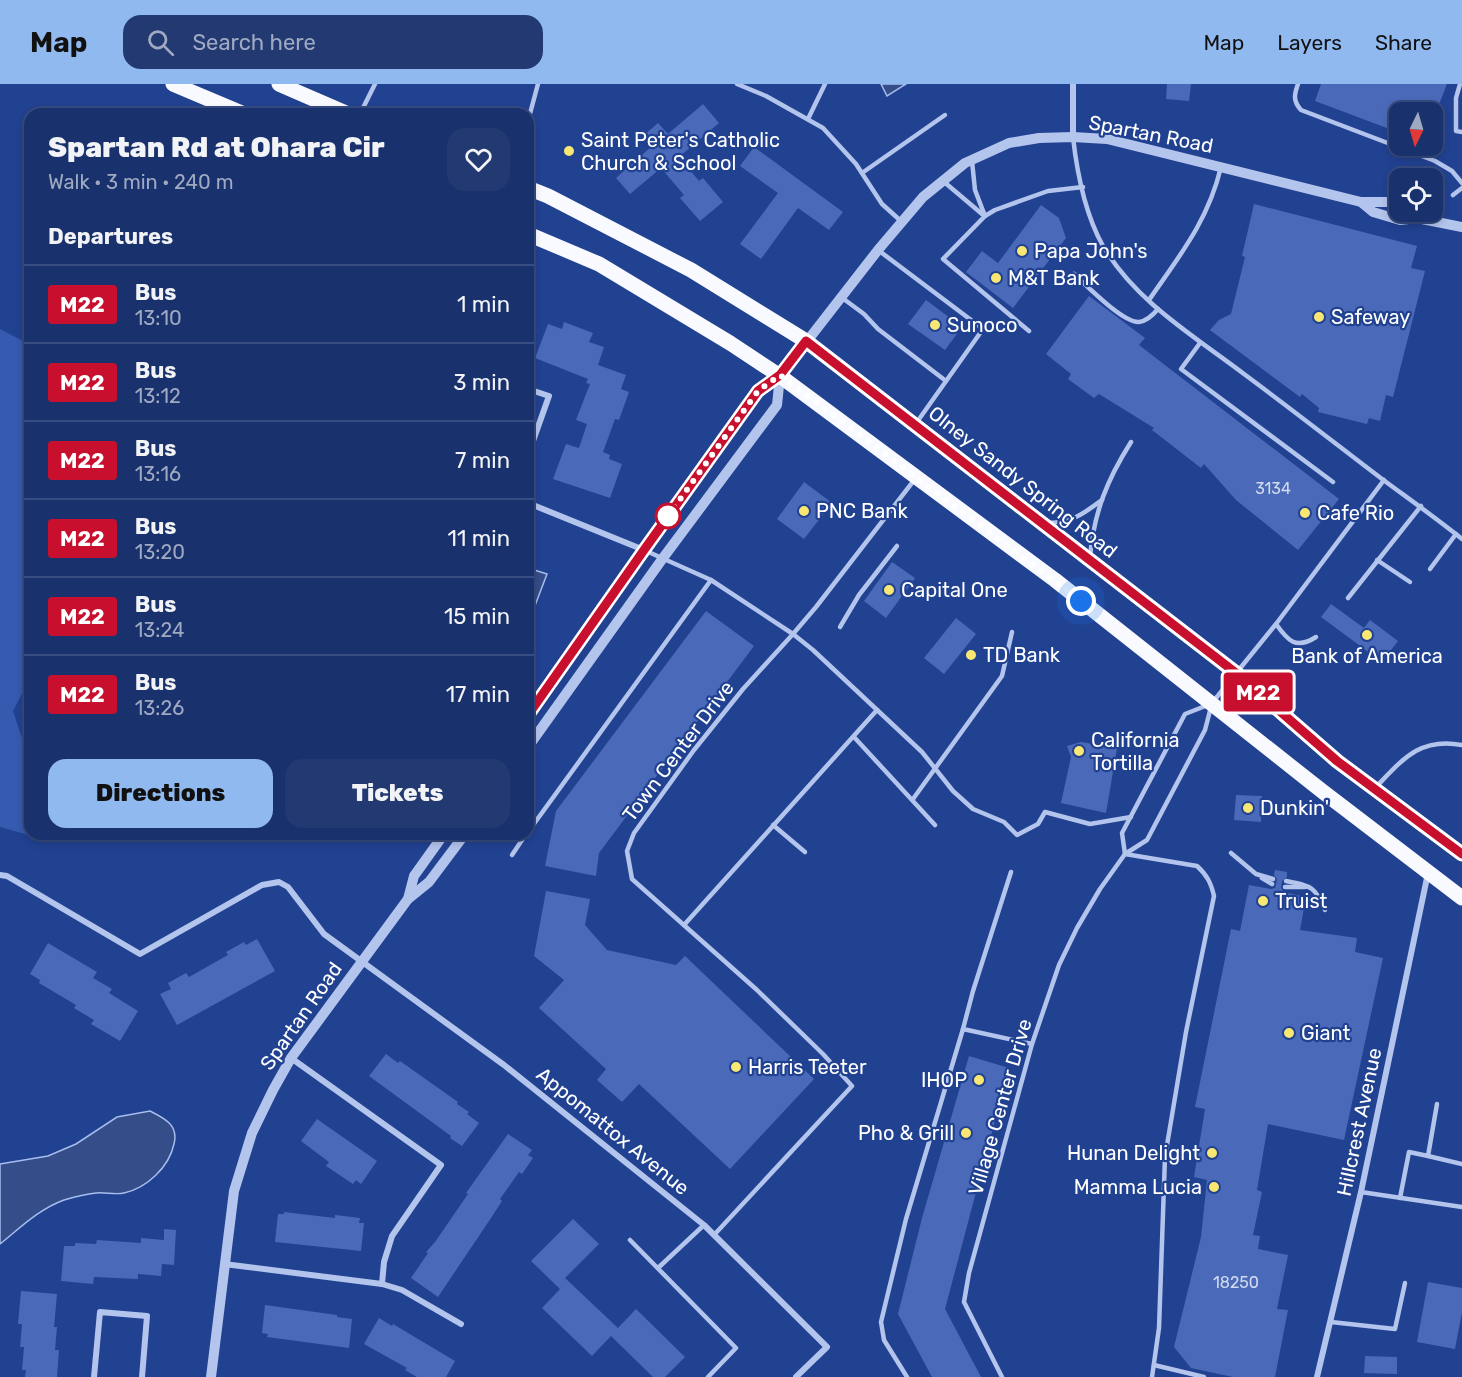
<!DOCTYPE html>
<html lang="en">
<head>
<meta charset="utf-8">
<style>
  body { margin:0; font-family:Rubik,sans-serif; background:#223972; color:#f1f3f6; height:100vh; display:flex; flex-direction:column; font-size:22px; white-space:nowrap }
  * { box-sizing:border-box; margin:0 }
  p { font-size:20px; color:#9fa9c2 }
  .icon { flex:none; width:33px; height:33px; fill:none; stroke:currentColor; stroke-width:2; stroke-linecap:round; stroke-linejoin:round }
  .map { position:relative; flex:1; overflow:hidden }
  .details { position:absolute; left:24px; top:24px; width:510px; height:732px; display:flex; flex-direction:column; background:#19316d; border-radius:18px; box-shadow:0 3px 9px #0003,0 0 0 2px #374c80 }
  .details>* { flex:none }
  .badge { padding:0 12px; border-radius:4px; font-size:21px; line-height:39px }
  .needle { width:39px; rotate:185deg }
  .buttons { position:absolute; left:1389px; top:18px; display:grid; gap:12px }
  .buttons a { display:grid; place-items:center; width:54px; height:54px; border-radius:12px; background:#19316d; box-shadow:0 3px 9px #0003,0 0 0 2px #374c80; font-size:30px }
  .you { position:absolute; width:30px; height:30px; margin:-15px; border:4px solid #fff; border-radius:50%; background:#1a73e8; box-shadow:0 0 0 9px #1a73e833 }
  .map>.badge { position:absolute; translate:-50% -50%; box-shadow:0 0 0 3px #fff }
  h2 { padding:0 24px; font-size:22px; line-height:54px }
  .round { display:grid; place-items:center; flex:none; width:63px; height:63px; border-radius:18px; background:#223972 }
  .overview { display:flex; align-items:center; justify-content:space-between; height:102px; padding:0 24px }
  h1 { font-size:28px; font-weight:800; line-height:45px }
  .action { display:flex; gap:12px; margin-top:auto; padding:12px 24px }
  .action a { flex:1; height:69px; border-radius:18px; background:#90b9f0; color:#111; font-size:24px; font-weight:800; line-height:69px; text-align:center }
  .action a+a { background:#223972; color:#f1f3f6 }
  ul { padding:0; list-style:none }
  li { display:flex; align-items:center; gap:18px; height:78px; padding:0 24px; border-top:2px solid #374c80 }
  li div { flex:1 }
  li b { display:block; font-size:22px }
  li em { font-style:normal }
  li .badge { min-width:66px; font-weight:700; text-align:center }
  header { display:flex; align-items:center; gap:36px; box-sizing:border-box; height:84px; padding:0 30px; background:#90b9f0; color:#111 }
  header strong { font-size:28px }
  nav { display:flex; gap:33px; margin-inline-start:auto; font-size:21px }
  .search { width:420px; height:54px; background:#223972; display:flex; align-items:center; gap:15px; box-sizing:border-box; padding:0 21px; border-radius:18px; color:#9fa9c2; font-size:22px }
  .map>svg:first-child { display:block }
</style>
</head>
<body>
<header>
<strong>Map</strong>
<div class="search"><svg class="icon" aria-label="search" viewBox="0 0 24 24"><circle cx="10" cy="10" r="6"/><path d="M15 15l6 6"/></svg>Search here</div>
<nav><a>Map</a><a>Layers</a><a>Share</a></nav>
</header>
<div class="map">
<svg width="1462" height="1293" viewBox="0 0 1462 1293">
  <rect width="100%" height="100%" fill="#214191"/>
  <path fill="#355aaf" d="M0 245 23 257 30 267V594L13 627 30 678V750H40L39 754 0 743Z"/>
  <g fill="#354d89" stroke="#a6bdee" stroke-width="1.5">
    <path d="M881 0H906L887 12Z"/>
    <path d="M528 484 547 490 528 540Z"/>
    <path d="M150 1027C164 1034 179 1041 174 1060 169 1083 147 1104 124 1109 115 1111 105 1108 96 1109 86 1110 74 1113 64 1116 39 1125 20 1144 0 1160V1080L48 1072 76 1060 117 1033Z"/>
  </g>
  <g fill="#4a6ab9">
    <path d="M1167 0H1191L1189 17 1166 15Z"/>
    <path d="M1321 0H1447L1436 28H1400V49L1315 17Z"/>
    <path d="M703 20 719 39 679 73 699 97 703 94 723 118 700 137 680 114 684 111 661 84 630 110 616 94 652 62 643 52 658 39 668 50Z"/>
    <path d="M754 63 843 128 829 146 798 124 761 175 740 160 778 109 740 82Z"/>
    <path d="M1254 120 1417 162 1411 184 1425 187 1393 313 1386 311 1380 337 1369 334 1367 340 1318 328 1319 324 1302 310 1300 313 1210 246 1219 236 1231 230 1245 173 1242 172Z"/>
    <path d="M1041 121 1059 134 1066 154 1013 224 966 188 982 167 998 179Z"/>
    <path d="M1089 212 1145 254 1139 261 1339 415 1298 466 1236 416 1204 380 1201 384 1152 346 1154 344 1099 310 1094 314 1068 295 1071 290 1046 270Z"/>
    <path d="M926 216 962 243 945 266 908 240Z"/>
    <path d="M564 238 593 249 589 258 604 263 598 281 626 291 621 305 629 308 619 336 615 335 603 368 610 371 609 375 622 380 610 414 553 395 566 360 579 364 587 340 576 336 590 300 586 299 588 295 535 274 548 240 562 245Z"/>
    <path d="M804 398 832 419 804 455 777 435Z"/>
    <path d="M892 478 915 494 886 534 864 517Z"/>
    <path d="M1331 520 1364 544 1370 536 1398 557 1382 578 1321 533Z"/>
    <path d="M706 527 754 562 599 769 596 792 545 782 556 727Z"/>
    <path d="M956 534 976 550 944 590 924 574Z"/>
    <path d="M1081 658 1117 664 1106 729 1061 719 1071 673 1067 662Z"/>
    <path d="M1236 711 1262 712 1261 738 1234 736Z"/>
    <path d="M1275 786 1287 788V793L1282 797 1281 804 1284 808 1306 813 1300 846 1357 854 1355 868 1383 874 1344 1056 1268 1040 1257 1106 1262 1108 1253 1151 1260 1152 1258 1165 1288 1171 1277 1225 1288 1226 1275 1293H1233L1191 1284 1174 1263 1201 1153 1207 1096 1194 1093 1205 1025 1195 1023 1231 845 1240 847 1249 801 1271 805 1275 804 1277 795 1274 791Z"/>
    <path d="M546 807 590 815 585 841 607 866 676 881 685 872 814 995 730 1085 639 1000 622 1018 597 996 606 985 539 924 564 896 534 872Z"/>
    <path d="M257 855 275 887 177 941 160 910 171 905 168 899 186 889 189 893 228 871 226 868 244 858 246 861Z"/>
    <path d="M48 859 97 888 93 894 112 905 109 909 138 927 120 957 91 940 94 936 74 924 76 921 39 899 40 896 30 890Z"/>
    <path d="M386 970 398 979 400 977 458 1018 457 1020 469 1028 467 1030 479 1039 462 1062 450 1054 451 1052 369 992Z"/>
    <path d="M969 972 1009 984 945 1225 981 1293H932L898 1230 922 1134Z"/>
    <path d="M317 1035 377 1077 361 1100 356 1096 353 1100 326 1082 329 1078 301 1057Z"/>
    <path d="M508 1050 532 1066 528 1071 533 1074 522 1090 519 1088 500 1115 502 1117 491 1134 438 1213 411 1194 428 1169 426 1168 435 1158 468 1110 466 1109Z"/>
    <path d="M284 1128 335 1134V1131L360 1134 359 1139H364L361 1167 275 1158 278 1130H284Z"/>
    <path d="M573 1135 599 1160 565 1194 618 1244 636 1225 685 1273 665 1293H653L611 1252 592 1272 542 1224 560 1205 531 1177Z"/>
    <path d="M164 1145 176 1146 174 1181 162 1180 161 1192 138 1190V1195L94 1193 93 1200 61 1197 64 1162H75V1159L96 1160 97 1156 141 1159V1154L164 1156Z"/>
    <path d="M1428 1198 1462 1204V1228L1455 1265 1417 1258Z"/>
    <path d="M21 1207 57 1210 54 1243H57L55 1266H59L57 1293H25L26 1286H22L24 1263H20L22 1240H18Z"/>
    <path d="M265 1221 337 1231V1233L352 1235 349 1264 267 1253 268 1250 262 1249Z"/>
    <path d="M379 1234 392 1242 393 1240 455 1277 446 1293H417L405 1286 407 1284 364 1260Z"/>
    <path d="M1365 1272 1397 1273V1290L1364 1289Z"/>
  </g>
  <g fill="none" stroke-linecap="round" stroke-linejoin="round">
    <g stroke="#b3c4ed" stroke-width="4.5">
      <path d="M737 0 766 12 823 44 856 80 882 120 902 138"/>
      <path d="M1298 0C1294 11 1293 17 1301 26L1435 77 1452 87 1462 99"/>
      <path d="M1460 0 1456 14V47L1462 48"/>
      <path d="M360 30 375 0"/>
      <path d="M808 35 825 0"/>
      <path d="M528 37 538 0"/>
      <path d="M1073 53C1077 89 1085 130 1103 162 1136 218 1194 252 1244 290 1290 324 1336 360 1382 395 1409 415 1436 434 1462 455"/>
      <path d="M972 77 975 106 985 132"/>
      <path d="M862 89 945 31"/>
      <path d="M943 97 982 130"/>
      <path d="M1453 111 1462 104"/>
      <path d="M878 166 983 245 917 338"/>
      <path d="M1074 190C1086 201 1123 239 1139 238 1147 237 1153 231 1158 225"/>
      <path d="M841 213 864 230 878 245 946 297"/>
      <path d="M1149 216C1180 171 1208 137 1221 83"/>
      <path d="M1029 247 943 175 985 132 995 126 1048 107 1083 103"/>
      <path d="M1200 259 1181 285 1333 398"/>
      <path d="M915 395 816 523 793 550 813 566 922 668 953 707 973 725 1004 738 1017 751 1038 740 1045 728 1090 740 1131 733"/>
      <path d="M1048 439C1073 438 1083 430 1102 416"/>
      <path d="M644 466 711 496 793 550 743 605 694 666 634 749 627 767 632 795 757 906 823 970 852 1002 714 1151"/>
      <path d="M1090 473C1094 428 1107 396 1131 358"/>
      <path d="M1377 476 1410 498"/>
      <path d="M1430 485 1456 450"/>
      <path d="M1348 514 1421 422"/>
      <path d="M1276 540C1288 557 1296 566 1316 553"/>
      <path d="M840 543 859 511 897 462"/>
      <path d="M854 653 935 741"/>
      <path d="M1376 703C1403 675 1420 653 1462 661"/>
      <path d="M913 715 1002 592 1012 548"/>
      <path d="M528 730 536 736"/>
      <path d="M773 741 805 768"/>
      <path d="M528 748 711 496"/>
      <path d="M1231 769 1256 790 1273 795"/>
      <path d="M1125 770 1197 782C1207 791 1211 799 1214 812L1186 948 1165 1073 1159 1244 1152 1293"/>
      <path d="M1125 770 1122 749 1185 630 1208 621"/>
      <path d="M512 771 526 750"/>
      <path d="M1011 788 973 907 963 945 1032 960"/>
      <path d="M1262 794 1272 800"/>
      <path d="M1286 797C1311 802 1315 802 1325 826"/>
      <path d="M1285 803H1305"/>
      <path d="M684 841 877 626"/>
      <path d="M1428 1072 1462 1080"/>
      <path d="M1361 1108 1462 1123"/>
      <path d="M1400 1114 1409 1068 1428 1072 1437 1020"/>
      <path d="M630 1156 736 1264 708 1293"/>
      <path d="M658 1184 704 1141"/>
      <path d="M1331 1238 1395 1245 1405 1199"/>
      <path d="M1154 1281 1204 1293"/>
      <path d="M907 1293 884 1256 881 1238 906 1135 963 945"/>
      <path d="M1002 1293 964 1218 969 1189 1032 960 1059 881 1077 844 1100 805 1125 770 1147 756 1205 646 1212 619 1276 540 1384 396"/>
    </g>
    <g stroke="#b3c4ed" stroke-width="6">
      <path d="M1073 53V0"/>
      <path d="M528 305 549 312 528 371"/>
      <path d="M528 419 644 466"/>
      <path d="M0 791 7 792 140 870 262 801 279 798 288 803 324 850 504 981 704 1141 827 1263 796 1293"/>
      <path d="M291 974 441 1081 392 1152 384 1178 382 1200"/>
      <path d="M224 1180 382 1200 402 1206 461 1240"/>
      <path d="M94 1293 100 1228 147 1232 142 1293"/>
      <path d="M1317 1293 1361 1108 1428 789"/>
    </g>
    <g stroke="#b3c4ed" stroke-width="10">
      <path d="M1361 118 1373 128 1400 136 1417 134 1462 143"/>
      <path d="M528 631 644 466 758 307 780 292 878 166 923 113 965 79 1009 59 1039 54 1073 53 1107 55 1361 118H1392L1400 121"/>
      <path d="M528 663 663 474 777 321 780 292"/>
      <path d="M408 815 414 792 444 750"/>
      <path d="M211 1293 234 1107 252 1049 273 1006 291 974 408 815 429 798 465 750"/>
    </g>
    <g stroke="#f9faff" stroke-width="15">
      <path d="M173 0 244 30"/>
      <path d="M279 0 348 30"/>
      <path d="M528 104 548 112 691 186 806 257 1236 589 1337 677 1462 770"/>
      <path d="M528 150 599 180 730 259 780 292 1055 496 1322 707 1462 814"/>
    </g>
  </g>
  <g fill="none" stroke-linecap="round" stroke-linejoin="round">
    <defs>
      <path id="line" d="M528 631 644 466 758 307 780 291 806 257 1236 589 1337 677 1462 770"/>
    </defs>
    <use href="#line" stroke="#fff" stroke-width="14"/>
    <use href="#line" stroke="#c8102e" stroke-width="9"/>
    <path stroke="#fff" stroke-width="6" stroke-dasharray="0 10.8" d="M668 432 758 307 780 291 1081 517"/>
  </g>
  <g fill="#f9e774" stroke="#214191" stroke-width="2">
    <circle cx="569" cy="67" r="6"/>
    <circle cx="1022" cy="167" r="6"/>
    <circle cx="996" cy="194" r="6"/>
    <circle cx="1319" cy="233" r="6"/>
    <circle cx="935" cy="241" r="6"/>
    <circle cx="804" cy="427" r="6"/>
    <circle cx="1305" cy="429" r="6"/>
    <circle cx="889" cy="506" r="6"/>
    <circle cx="1367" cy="551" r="6"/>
    <circle cx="971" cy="571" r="6"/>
    <circle cx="1079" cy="667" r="6"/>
    <circle cx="1248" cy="724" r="6"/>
    <circle cx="1263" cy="817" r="6"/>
    <circle cx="1289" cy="949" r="6"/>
    <circle cx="736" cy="983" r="6"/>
    <circle cx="979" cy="996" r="6"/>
    <circle cx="966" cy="1049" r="6"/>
    <circle cx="1212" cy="1069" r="6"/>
    <circle cx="1214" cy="1103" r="6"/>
  </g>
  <circle fill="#fff" stroke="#c8102e" stroke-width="3" cx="668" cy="432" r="12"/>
  <g text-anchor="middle" stroke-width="4.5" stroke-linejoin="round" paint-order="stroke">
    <g font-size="16" fill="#d2daee">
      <text x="1273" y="410">3134</text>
      <text x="1236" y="1204">18250</text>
    </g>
    <g font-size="20" fill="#fff" stroke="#214191">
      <text transform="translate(1151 50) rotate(11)" y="7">Spartan Road</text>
      <text transform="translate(1023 398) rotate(38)" y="7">Olney Sandy Spring Road</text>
      <text transform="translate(678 667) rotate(-53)" y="7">Town Center Drive</text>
      <text transform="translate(301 932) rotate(-55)" y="7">Spartan Road</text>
      <text transform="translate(1000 1023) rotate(-74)" y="7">Village Center Drive</text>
      <text transform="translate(1359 1038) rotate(-78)" y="7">Hillcrest Avenue</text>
      <text transform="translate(613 1047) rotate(39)" y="7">Appomattox Avenue</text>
    </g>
    <g font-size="20" fill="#fff" stroke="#214191" text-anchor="start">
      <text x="581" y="63">Saint Peter's Catholic<tspan x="581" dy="23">Church &amp; School</tspan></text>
      <text x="1034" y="174">Papa John's</text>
      <text x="1008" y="201">M&amp;T Bank</text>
      <text x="1331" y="240">Safeway</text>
      <text x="947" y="248">Sunoco</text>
      <text x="816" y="434">PNC Bank</text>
      <text x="1317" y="436">Cafe Rio</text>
      <text x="901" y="513">Capital One</text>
      <text x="983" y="578">TD Bank</text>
      <text x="1367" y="579" text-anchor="middle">Bank of America</text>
      <text x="1091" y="663">California<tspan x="1091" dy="23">Tortilla</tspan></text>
      <text x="1260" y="731">Dunkin'</text>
      <text x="1275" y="824">Truist</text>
      <text x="1301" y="956">Giant</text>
      <text x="748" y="990">Harris Teeter</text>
      <text x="967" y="1003" text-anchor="end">IHOP</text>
      <text x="954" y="1056" text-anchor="end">Pho &amp; Grill</text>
      <text x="1200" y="1076" text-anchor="end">Hunan Delight</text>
      <text x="1202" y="1110" text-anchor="end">Mamma Lucia</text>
    </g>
  </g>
</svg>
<div class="buttons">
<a><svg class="needle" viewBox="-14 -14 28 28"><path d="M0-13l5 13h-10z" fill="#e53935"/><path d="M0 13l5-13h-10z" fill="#9fa9c2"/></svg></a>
<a><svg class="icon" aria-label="locate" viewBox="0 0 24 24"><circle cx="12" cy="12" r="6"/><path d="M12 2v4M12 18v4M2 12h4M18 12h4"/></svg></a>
</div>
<div class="you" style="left:1081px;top:517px"></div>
<b class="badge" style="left:1258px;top:608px;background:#c8102e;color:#fff">M22</b>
<section class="details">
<div class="overview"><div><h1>Spartan Rd at Ohara Cir</h1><p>Walk · 3 min · 240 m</p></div><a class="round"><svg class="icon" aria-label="heart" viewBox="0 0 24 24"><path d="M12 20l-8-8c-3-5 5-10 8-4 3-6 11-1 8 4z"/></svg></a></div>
<h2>Departures</h2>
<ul>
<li><span class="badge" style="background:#c8102e;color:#fff">M22</span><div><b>Bus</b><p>13:10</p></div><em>1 min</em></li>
<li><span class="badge" style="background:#c8102e;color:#fff">M22</span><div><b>Bus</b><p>13:12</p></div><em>3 min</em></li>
<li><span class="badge" style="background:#c8102e;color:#fff">M22</span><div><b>Bus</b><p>13:16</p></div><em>7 min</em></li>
<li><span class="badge" style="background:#c8102e;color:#fff">M22</span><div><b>Bus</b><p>13:20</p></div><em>11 min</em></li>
<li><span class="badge" style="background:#c8102e;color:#fff">M22</span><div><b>Bus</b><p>13:24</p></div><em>15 min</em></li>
<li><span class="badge" style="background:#c8102e;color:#fff">M22</span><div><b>Bus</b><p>13:26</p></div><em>17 min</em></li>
</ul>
<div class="action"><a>Directions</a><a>Tickets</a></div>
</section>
</div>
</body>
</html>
